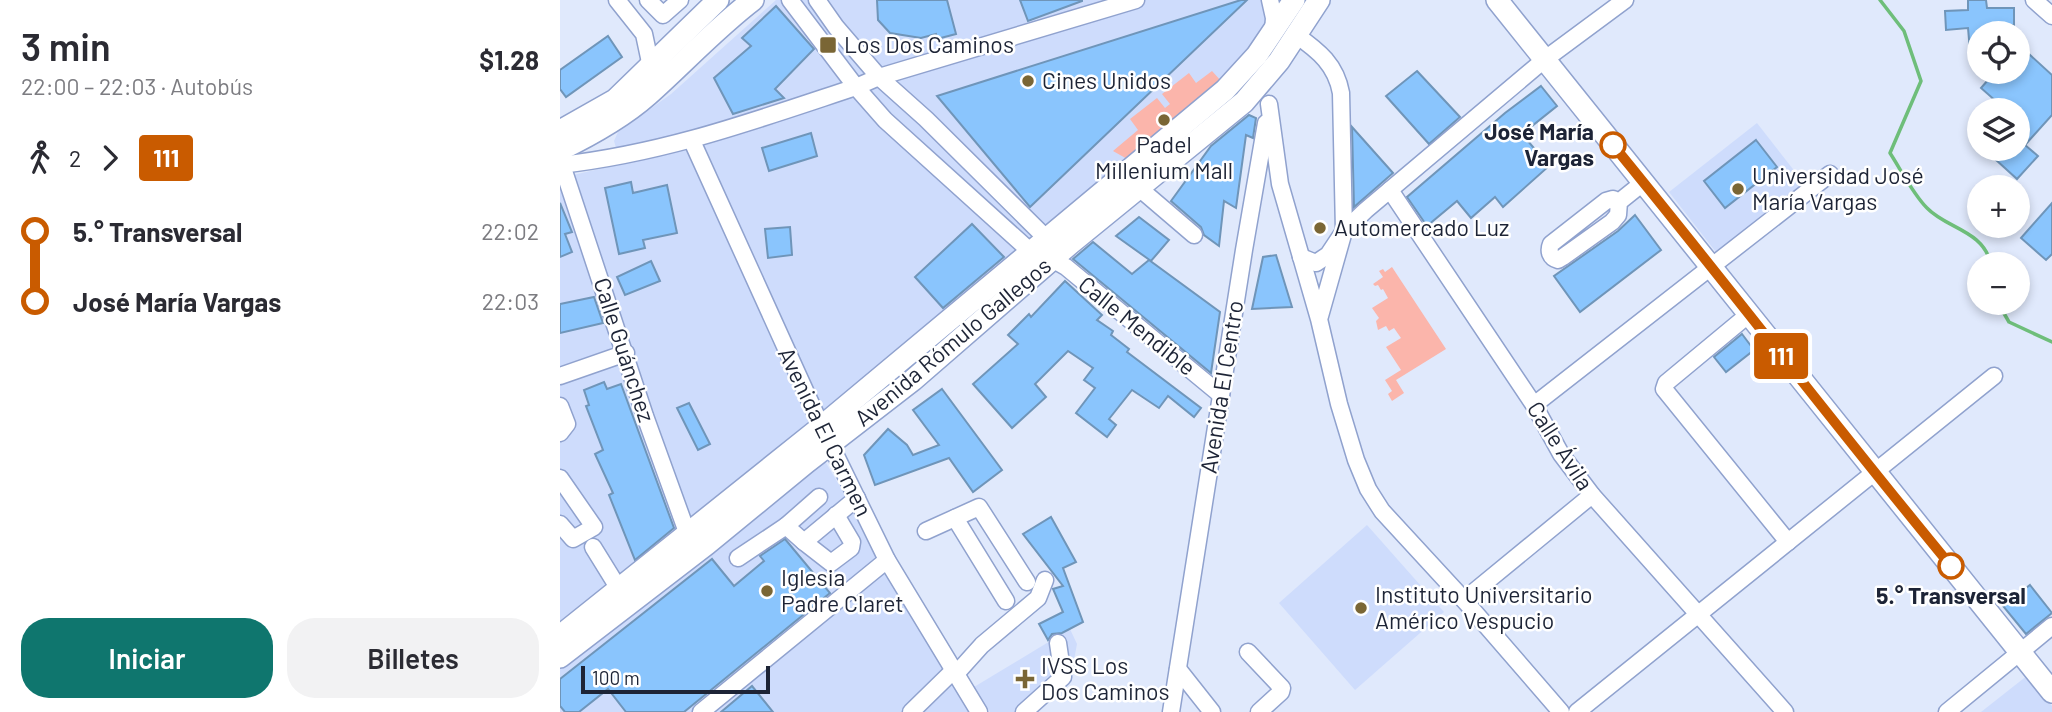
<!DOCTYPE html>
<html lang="es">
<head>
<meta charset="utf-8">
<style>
  body { margin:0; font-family:Barlow,sans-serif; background:#f2f2f3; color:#2b2b33; height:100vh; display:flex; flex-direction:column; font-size:26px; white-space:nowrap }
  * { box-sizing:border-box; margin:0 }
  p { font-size:23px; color:#7c7c81 }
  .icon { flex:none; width:38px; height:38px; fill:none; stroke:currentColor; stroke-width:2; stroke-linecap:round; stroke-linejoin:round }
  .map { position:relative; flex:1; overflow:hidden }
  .details { display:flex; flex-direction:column; background:#fff; width:560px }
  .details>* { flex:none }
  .badge { padding:0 14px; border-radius:5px; font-size:24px; line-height:46px }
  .controls { position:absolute; left:1407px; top:21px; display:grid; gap:14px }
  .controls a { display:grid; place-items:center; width:63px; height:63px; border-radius:50%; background:#fff; box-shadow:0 4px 10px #0003; font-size:35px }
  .scale { position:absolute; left:21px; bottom:18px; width:189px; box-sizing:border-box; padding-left:7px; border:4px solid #1d2436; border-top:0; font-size:19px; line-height:24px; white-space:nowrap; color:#1d2436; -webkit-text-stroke:5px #fff; paint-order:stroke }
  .map>.badge { position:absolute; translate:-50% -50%; box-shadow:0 0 0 4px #fff }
  .legs { display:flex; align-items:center; gap:10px; height:77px; padding:0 21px; font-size:23px }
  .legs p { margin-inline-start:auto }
  .headline { display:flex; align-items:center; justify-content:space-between; height:119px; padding:0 21px }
  h1 { font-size:38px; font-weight:600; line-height:52px }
  .button { display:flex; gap:14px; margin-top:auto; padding:14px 21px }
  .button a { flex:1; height:80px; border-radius:28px; background:#0f766e; color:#fff; font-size:28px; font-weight:600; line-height:80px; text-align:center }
  .button a+a { background:#f2f2f3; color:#2b2b33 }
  ul { padding:0 21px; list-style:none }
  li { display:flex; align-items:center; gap:24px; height:70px; font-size:26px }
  li i { display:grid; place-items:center; width:10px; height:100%; margin:0 9px; background:currentColor }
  li i::after { content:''; width:18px; height:18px; margin:-9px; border:5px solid; border-radius:50%; background:#fff }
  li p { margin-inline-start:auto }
  li:first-child i { background:linear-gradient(#0000 50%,currentColor 0) }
  li:last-child i { background:linear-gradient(currentColor 50%,#0000 0) }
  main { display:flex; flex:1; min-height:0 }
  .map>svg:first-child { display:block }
</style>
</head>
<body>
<main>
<section class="details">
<div class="headline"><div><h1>3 min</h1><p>22:00 – 22:03 · Autobús</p></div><b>$1.28</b></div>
<div class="legs"><svg class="icon" aria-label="walk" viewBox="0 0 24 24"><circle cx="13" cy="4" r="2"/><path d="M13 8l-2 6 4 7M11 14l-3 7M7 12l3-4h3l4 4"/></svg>2<svg class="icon" aria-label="forward" viewBox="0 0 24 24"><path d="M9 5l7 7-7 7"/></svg><b class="badge" style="background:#c95b00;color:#fff">111</b></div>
<ul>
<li><i style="color:#c95b00"></i><b>5.° Transversal</b><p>22:02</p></li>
<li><i style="color:#c95b00"></i><b>José María Vargas</b><p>22:03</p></li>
</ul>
<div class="button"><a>Iniciar</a><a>Billetes</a></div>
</section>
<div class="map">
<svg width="1492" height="712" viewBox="0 0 1492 712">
  <rect width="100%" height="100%" fill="#e0e9fc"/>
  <g fill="#cedcfc">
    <path d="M216 0H731L688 59 249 434 413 712H0V178L61 164 54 141 58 132 111 94Z"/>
    <path d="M1197 123 1247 187 1159 256 1109 192Z"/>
    <path d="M807 525 884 612 795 690 719 603Z"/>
    <path d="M510 629 517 644 512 671 464 712H430L414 687Z"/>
    <path d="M1468 675 1492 706V712H1421Z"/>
  </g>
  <g fill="#fbb5ab">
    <path d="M652 71 662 82 569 160 553 151 578 130 570 119 597 98 605 108 610 104 602 94 629 73 636 83Z"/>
    <path d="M832 267 886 349 836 380 844 393 832 401 828 394 832 391 825 380 841 370 826 347 841 338 834 328 829 331 826 326 818 330 816 321 819 318 812 308 828 298 823 289 821 290 818 285 815 286 813 284 823 277 819 271 823 269 825 272Z"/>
  </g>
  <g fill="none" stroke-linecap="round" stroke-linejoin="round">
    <g stroke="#6ebe7a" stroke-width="3.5">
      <path d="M1320 0 1344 31 1361 81 1330 153C1341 170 1353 194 1367 208 1387 229 1423 230 1431 264"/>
      <path d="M1438 303 1449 322 1492 342"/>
    </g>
  </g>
  <g fill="#8ac5fd" stroke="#6f95b9" stroke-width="2">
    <path d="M317 0H387L396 34 377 39 376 34 361 38 330 33 318 20Z"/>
    <path d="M460 0H522V1L468 21Z"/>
    <path d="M681 0H687L470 207 377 96Z"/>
    <path d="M1408 0H1426L1427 8H1454V25L1428 26V33H1419V50L1410 51 1408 28 1386 30 1385 11 1408 10Z"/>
    <path d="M216 6 254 49 215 89 224 98 173 114 154 78 191 46 182 38Z"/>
    <path d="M48 36 62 57 6 97 0 89V70Z"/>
    <path d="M1458 44 1492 75V115L1465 145 1478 156 1457 179 1424 149H1458V110H1446L1421 88 1435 72H1458Z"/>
    <path d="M857 71 900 117 869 144 826 96Z"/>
    <path d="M981 86 997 106 962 134 989 166 943 207 935 197 911 218 897 201 867 226 847 197 945 113Z"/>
    <path d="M689 115 696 118 693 138 686 135 676 208 664 201 659 246 644 235 641 227 611 201 651 146Z"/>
    <path d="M792 127 833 173 794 207Z"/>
    <path d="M251 133 257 156 209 171 202 148Z"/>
    <path d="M1196 140 1217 167 1165 208 1144 181Z"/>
    <path d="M71 182 73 193 107 185 117 233 83 240 85 248 59 254 45 188Z"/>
    <path d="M0 203 12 232 5 234 12 252 0 257Z"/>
    <path d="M1492 203V254L1486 260 1461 238Z"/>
    <path d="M1075 215 1101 250 1020 312 994 276 1058 231Z"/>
    <path d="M579 217 609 240 591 261 556 236Z"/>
    <path d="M412 224 444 257 383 308 355 277Z"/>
    <path d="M230 227 232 255 208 258 205 229Z"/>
    <path d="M533 242 572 274 589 260 660 312 651 373 513 259Z"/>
    <path d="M716 255 732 307 692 309 703 257Z"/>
    <path d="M91 261 100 281 65 295 57 277Z"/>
    <path d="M505 281 542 315 537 320 553 331 551 335 569 349 567 352 641 408 634 417 608 396 599 408 572 390 549 419 556 425 547 437 516 413 535 388 524 380 533 368 508 351 475 384 486 397 452 428 413 384 458 344 448 335 469 314 471 317Z"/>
    <path d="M34 297 43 323 0 333V304Z"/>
    <path d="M1182 334 1194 350 1166 372 1154 357Z"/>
    <path d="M44 382 47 389 61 384 114 528 75 560 49 495 53 493 35 454 43 450 26 406 29 405 24 390Z"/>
    <path d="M382 389 442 470 413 492 389 458 315 485 304 455 328 429 347 445 353 455 379 445 353 410Z"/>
    <path d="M129 403 150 444 138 450 117 408Z"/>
    <path d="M491 517 516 562 503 568 523 622 502 633 492 634 488 640 479 624 503 612 493 589 503 586 463 534Z"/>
    <path d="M225 539 270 593 124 712H66L48 689 19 712H5L0 706V679L152 559 174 586 204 561 200 556Z"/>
    <path d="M1470 585 1492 613 1466 634 1443 606Z"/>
    <path d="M192 686 213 712H161Z"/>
  </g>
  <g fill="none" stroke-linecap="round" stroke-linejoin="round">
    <defs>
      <g id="minor">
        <path d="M57 0 84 34 91 67"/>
        <path d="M88 0 103 15 120 0"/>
        <path d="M230 0 296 87 325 120 470 251 492 259 506 267 661 395"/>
        <path d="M257 0 276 27 319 77 366 119 486 238 489 250"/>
        <path d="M710 0 714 18 713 32"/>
        <path d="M1474 0 1492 16"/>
        <path d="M736 35C759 51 776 65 781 93L784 231 760 316"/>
        <path d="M709 104 720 184 759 319 779 404 796 460 808 489 822 511 904 600 1001 712"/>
        <path d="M132 141 257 417 327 560 419 712"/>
        <path d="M0 165C106 153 196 120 296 87L319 77 576 0"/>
        <path d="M2 165 85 416 128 535"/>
        <path d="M579 188 634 235"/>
        <path d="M830 190 974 405 1001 454 1032 495 1225 712"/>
        <path d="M1059 202 1058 215 1052 222 1003 257 998 260C990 258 988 251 991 244L1046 201 1053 199 1059 202 1084 182"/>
        <path d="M741 257 756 263 768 255 784 231 806 210 984 60 1065 0"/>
        <path d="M1188 315 1106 383 1104 389 1228 542"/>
        <path d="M0 376 66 353"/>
        <path d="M974 405 1270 174"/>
        <path d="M0 406 7 424 0 433"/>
        <path d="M0 478 34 527 13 539 0 524"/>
        <path d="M259 497 226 526 244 542 297 498"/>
        <path d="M395 518 446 601"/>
        <path d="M366 531 419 507 467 582"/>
        <path d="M244 542 271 563 291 548 292 542 276 515"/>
        <path d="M33 547 59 589"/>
        <path d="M178 558 226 526"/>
        <path d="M904 600 1032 495"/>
        <path d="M688 652 722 688 721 692 699 712"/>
        <path d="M618 669 652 712"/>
        <path d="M395 675 422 645 478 598 485 580"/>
        <path d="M141 712 327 560"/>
        <path d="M351 712 393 671"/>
        <path d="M464 712 503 677 498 643"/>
        <path d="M611 712 684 250 706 123"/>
        <path d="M1017 712 1434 376"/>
        <path d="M1387 712 1492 626"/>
      </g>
      <g id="major">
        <path d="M937 0 1492 692"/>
        <path d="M0 131 55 100 158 0"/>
        <path d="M0 150C31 135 62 118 88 95 123 64 155 29 193 0"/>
        <path d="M0 636 261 427 665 90 697 55 734 0"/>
        <path d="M0 657 147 544 247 462 353 380 511 243 684 102 719 61 759 0"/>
      </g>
    </defs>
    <use href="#minor" stroke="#90a2ce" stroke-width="19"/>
    <use href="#major" stroke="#90a2ce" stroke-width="24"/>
    <use href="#minor" stroke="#fff" stroke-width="16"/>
    <use href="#major" stroke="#fff" stroke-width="21"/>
  </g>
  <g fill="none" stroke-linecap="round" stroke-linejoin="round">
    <defs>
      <path id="line-1" d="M1053 145C1167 284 1276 427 1391 566"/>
    </defs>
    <use href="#line-1" stroke="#fff" stroke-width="16"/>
    <use href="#line-1" stroke="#c95b00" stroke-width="10"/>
  </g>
  <g fill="#7a6635" stroke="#fff" stroke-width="2.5">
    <rect x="259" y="36" width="18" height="18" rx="3.5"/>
    <circle cx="468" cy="81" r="7"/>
    <circle cx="604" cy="120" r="7"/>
    <circle cx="1178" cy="189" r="7"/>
    <circle cx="760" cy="228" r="7"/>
    <circle cx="207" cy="591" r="7"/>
    <circle cx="801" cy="608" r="7"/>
    <path d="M461.5 668.5h7v7h7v7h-7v7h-7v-7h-7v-7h7z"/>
  </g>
  <g fill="#fff" stroke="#c95b00" stroke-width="3.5">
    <circle cx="1053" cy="145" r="12"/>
    <circle cx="1391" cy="566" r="12"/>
  </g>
  <g text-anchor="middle" stroke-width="5" stroke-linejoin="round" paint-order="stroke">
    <g font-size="23" fill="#1d2436" stroke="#fff" text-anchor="start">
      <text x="284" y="53">Los Dos Caminos</text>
      <text x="482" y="89">Cines Unidos</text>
      <text x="604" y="153" text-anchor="middle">Padel<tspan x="604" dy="26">Millenium Mall</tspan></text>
      <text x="1192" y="184">Universidad José<tspan x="1192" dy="26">María Vargas</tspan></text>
      <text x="774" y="236">Automercado Luz</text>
      <text x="221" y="586">Iglesia<tspan x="221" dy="26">Padre Claret</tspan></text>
      <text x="815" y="603">Instituto Universitario<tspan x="815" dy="26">Américo Vespucio</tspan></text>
      <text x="481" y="674">IVSS Los<tspan x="481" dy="26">Dos Caminos</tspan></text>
    </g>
    <g font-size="23" font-weight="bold" fill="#1d2436" stroke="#fff" text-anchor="end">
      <text x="1034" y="140">José María<tspan x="1034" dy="26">Vargas</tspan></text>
      <text x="1391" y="604" text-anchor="middle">5.° Transversal</text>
    </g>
    <g font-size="23" fill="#1d2436" stroke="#fff">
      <text transform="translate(577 326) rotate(39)" y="8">Calle Mendible</text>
      <text transform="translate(393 342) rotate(-40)" y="8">Avenida Rómulo Gallegos</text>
      <text transform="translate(64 350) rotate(72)" y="8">Calle Guánchez</text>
      <text transform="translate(662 387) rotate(-81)" y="8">Avenida El Centro</text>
      <text transform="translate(265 432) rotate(64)" y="8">Avenida El Carmen</text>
      <text transform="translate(1000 446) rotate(57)" y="8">Calle Ávila</text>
    </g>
  </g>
</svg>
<div class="controls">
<a><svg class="icon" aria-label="locate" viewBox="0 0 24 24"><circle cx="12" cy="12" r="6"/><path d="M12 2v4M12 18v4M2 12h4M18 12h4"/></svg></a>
<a><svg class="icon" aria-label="layers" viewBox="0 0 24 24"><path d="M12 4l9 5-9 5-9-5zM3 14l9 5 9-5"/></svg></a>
<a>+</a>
<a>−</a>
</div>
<div class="scale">100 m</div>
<b class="badge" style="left:1221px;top:356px;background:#c95b00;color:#fff">111</b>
</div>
</main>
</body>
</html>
